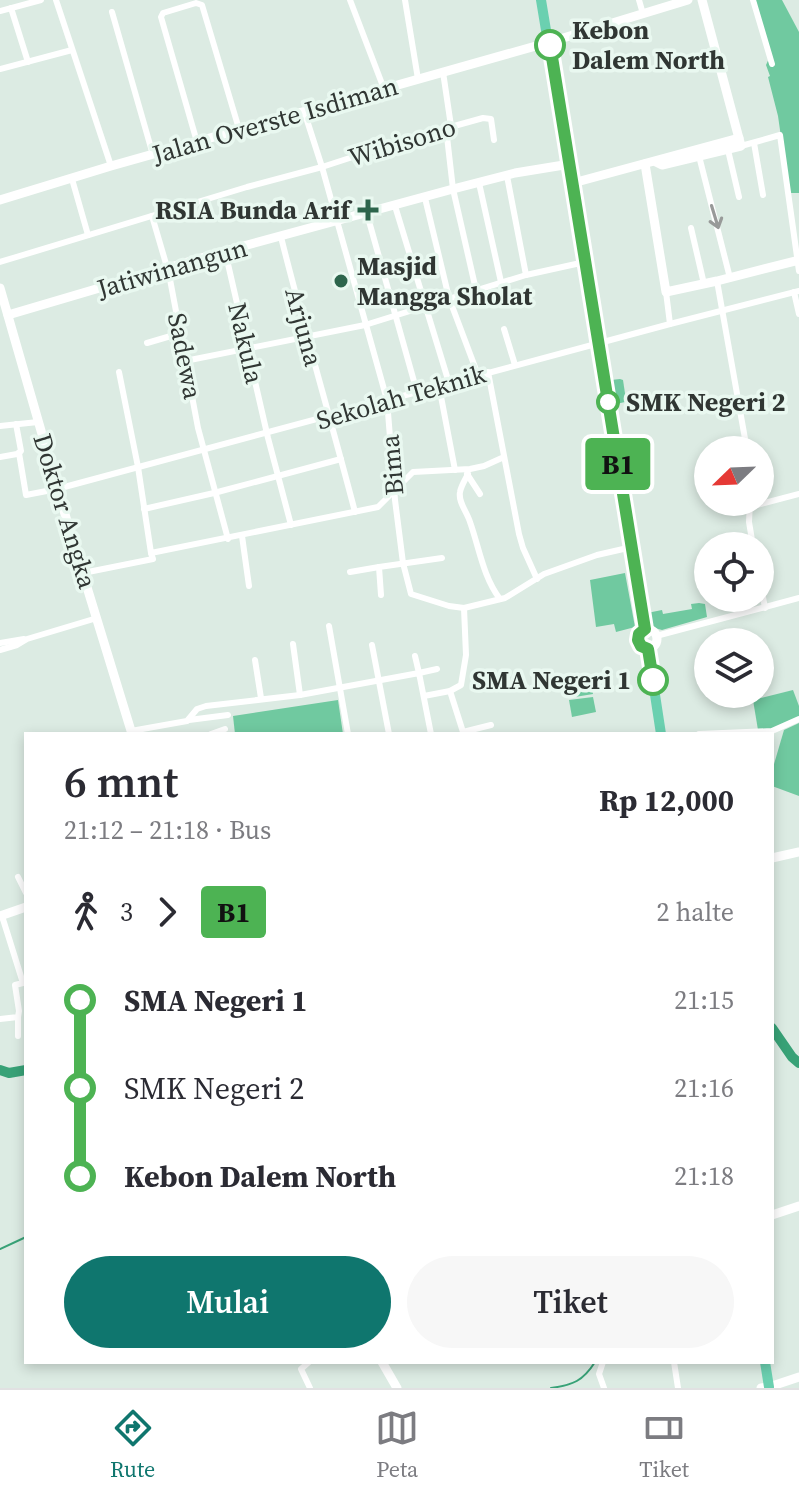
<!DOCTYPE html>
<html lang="id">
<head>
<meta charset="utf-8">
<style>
  body { margin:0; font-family:"Source Serif 4",serif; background:#f7f7f7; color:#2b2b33; height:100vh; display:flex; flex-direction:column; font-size:30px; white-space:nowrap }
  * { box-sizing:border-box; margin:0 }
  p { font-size:26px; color:#7c7c81 }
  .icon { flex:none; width:44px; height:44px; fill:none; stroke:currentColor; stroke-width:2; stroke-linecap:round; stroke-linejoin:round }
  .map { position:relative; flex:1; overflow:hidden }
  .sheet { position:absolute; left:24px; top:732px; width:750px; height:632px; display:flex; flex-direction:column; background:#fff; border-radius:0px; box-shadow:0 4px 12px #0003 }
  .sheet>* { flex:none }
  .badge { padding:0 16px; border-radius:6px; font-size:28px; line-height:52px }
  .needle { width:52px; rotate:247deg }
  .controls { position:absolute; left:694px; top:436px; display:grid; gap:16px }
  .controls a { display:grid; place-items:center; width:80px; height:80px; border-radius:50%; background:#fff; box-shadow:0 4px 12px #0003; font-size:40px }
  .map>.badge { position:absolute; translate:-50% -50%; box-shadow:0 0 0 4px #fff }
  .legs { display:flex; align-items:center; gap:12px; height:88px; padding:0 40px; font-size:26px }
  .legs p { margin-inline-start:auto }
  .summary { display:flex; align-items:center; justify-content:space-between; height:136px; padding:0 40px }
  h1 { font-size:44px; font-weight:600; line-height:60px }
  .action { display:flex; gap:16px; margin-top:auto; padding:16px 40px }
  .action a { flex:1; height:92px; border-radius:48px; background:#0f766e; color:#fff; font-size:32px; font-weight:600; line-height:92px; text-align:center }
  .action a+a { background:#f7f7f7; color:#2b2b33 }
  ul { padding:0 40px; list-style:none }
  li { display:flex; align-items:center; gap:28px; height:88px; font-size:30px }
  li i { display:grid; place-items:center; width:12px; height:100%; margin:0 10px; background:currentColor }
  li i::after { content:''; width:20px; height:20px; margin:-10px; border:6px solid; border-radius:50%; background:#fff }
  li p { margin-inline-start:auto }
  li:first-child i { background:linear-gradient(#0000 50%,currentColor 0) }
  li:last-child i { background:linear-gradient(currentColor 50%,#0000 0) }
  .tab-bar { display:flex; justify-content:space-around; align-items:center; height:112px; border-top:2px solid #e1e1e2; background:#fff; font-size:22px; color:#7c7c81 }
  .tab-bar a { display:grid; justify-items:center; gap:4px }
  .tab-bar .selected { color:#0f766e }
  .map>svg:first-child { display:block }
</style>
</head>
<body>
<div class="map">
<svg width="799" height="1388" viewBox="0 0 799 1388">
  <rect width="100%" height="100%" fill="#dcebe3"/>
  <g fill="#70c9a0">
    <path d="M754 0H782L799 32V193H789L778 116 768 77 770 76 766 65 771 54Z"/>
    <path d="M620 379 623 380 626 400 625 402 616 404 611 380Z"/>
    <path d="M638 455 639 462 633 464 636 483 643 482V490L629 493 624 457Z"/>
    <path d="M625 573 635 627 616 632 614 624 596 627 590 580Z"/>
    <path d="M699 603 705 604 707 617 662 630 651 627 647 613 662 610 663 614 692 609 691 604Z"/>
    <path d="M590 678 593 694 569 698 566 682Z"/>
    <path d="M793 690 799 706V718L763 732 758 730 753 700Z"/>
    <path d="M593 697 596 712 572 717 569 700Z"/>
    <path d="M338 700 343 734H235L233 716Z"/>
    <path d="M799 723V796L772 786V771L784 730Z"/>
  </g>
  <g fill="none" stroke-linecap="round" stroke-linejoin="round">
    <g stroke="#38a277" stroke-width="2">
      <path d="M0 1249 26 1237"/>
      <path d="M551 1388C573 1385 583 1381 595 1362"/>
    </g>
    <g stroke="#38a277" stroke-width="10">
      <path d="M772 1028 792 1057 799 1063"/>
      <path d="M0 1070 9 1073 26 1070"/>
    </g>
    <g stroke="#fff" stroke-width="6">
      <path d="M56 0 111 166"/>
      <path d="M350 0 384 89"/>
      <path d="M405 0 418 79"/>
      <path d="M639 0 643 14"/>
      <path d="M753 0 772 64"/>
      <path d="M11 8 28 62"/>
      <path d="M0 11 41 0"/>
      <path d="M112 12 153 155"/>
      <path d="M0 69 72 50"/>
      <path d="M443 72 451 126"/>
      <path d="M304 111 322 167 387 400 395 500 403 563 411 594 449 606 464 608 505 598 544 574 597 555 632 547"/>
      <path d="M446 128 453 189 476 290"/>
      <path d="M197 142 161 17 163 13 196 3 202 5 239 129"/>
      <path d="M754 143 763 195"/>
      <path d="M741 146 780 135 799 271"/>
      <path d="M728 150 739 197"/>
      <path d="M699 156 730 278"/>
      <path d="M507 176 526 275"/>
      <path d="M72 179 88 235"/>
      <path d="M479 183 501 282"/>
      <path d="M425 198 449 298 478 375"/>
      <path d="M395 206 449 383"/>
      <path d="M367 214 417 392"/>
      <path d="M152 216 169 274 198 428 228 539"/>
      <path d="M691 228 704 284"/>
      <path d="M281 237C304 329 331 420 355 512"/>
      <path d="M225 251 268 438 291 525"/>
      <path d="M0 262 247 187 322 167 411 138 483 118 491 119 494 140"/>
      <path d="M717 281 747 450"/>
      <path d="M794 292 799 314"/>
      <path d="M670 324 799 291"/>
      <path d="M504 329 515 365"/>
      <path d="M147 343 181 333"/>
      <path d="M185 361 365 325 526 275 585 262"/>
      <path d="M119 372 138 467 151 553 378 507 413 472 470 469 484 466 504 457"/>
      <path d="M488 372 519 534 523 548 537 579"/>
      <path d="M439 386 455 470"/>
      <path d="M0 426 38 422"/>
      <path d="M19 453 26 495 57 489 670 324 666 292"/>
      <path d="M0 457 17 454 21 451 16 424"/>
      <path d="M467 474 480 494"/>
      <path d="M468 474C465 480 461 486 460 492 458 502 467 512 470 522 479 547 483 577 500 599"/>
      <path d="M750 502 749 522 753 546"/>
      <path d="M749 507 799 494"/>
      <path d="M144 509 214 493 341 459"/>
      <path d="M242 536 249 586"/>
      <path d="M350 572 379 567"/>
      <path d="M83 573 153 559 151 553"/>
      <path d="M760 581 765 608"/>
      <path d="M381 595 379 567 442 558"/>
      <path d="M329 626 348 734"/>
      <path d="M656 636 799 598"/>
      <path d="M0 643 24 639"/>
      <path d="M293 644 300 695"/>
      <path d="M372 645 389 734"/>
      <path d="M0 650 17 645 27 639 97 618"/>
      <path d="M415 656 419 673 437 669"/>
      <path d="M255 660 261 698"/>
      <path d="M450 691 463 732 491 725"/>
      <path d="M424 696 450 691 461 685 466 655 464 608"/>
      <path d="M189 720 228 715"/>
      <path d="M131 731 187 721 197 709 206 706 300 695 419 673 431 734"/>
      <path d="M211 734 225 729"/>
      <path d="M699 734 772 731 799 719"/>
      <path d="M18 877 26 893"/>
      <path d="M0 1019 18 1017 19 1011 15 985 23 983 2 916"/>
      <path d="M18 1036V1017"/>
      <path d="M309 1362 301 1369 310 1388"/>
      <path d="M603 1362 599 1374 604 1388"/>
      <path d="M674 1362 678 1388"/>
    </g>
    <g stroke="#fff" stroke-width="9">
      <path d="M656 162 662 165 741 146 702 0"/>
      <path d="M645 164 666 292 717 281 799 260"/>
      <path d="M573 183 739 138"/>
      <path d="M0 200 111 166 550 42 688 0"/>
      <path d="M0 288 71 535 132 734"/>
      <path d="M8 315 225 251 453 189 515 173 570 164"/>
      <circle cx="647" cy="639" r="10"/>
      <path d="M772 858 799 852"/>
      <path d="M0 916 26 907"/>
      <path d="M772 1215 799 1206"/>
      <path d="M382 1362 397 1388"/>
      <path d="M761 1388 769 1387 799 1377"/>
    </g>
    <g stroke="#6bd0b0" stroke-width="10">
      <path d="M541 0 645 629"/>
      <path d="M648 649 661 734"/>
      <path d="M765 1362 769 1387"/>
    </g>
  </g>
  <defs><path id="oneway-shaft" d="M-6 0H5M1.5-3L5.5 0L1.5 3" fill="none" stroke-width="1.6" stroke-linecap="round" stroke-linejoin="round" transform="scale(2)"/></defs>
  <use stroke="#989a99" href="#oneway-shaft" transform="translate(715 217) rotate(73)"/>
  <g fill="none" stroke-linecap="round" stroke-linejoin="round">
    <defs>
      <path id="line-1" d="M550 45 645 629 639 634 638 640 641 646 648 649 653 680"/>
    </defs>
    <use href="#line-1" stroke="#fff" stroke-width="18"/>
    <use href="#line-1" stroke="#4db353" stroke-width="12"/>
  </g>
  <g fill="#fff" stroke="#4db353" stroke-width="4">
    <circle cx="550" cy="45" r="14"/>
    <circle cx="608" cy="402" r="10"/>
    <circle cx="653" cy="680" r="14"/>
  </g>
  <g fill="#2d654c" stroke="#e9f8f0" stroke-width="3">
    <path d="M364 198h8v8h8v8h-8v8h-8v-8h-8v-8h8z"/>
    <circle cx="341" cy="281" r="8"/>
  </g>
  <g text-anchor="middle" stroke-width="7" stroke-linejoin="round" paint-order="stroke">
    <g font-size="26" font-weight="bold" fill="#303633" stroke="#e9f8f0" text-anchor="start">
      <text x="572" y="39">Kebon<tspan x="572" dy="30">Dalem North</tspan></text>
      <text x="626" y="411">SMK Negeri 2</text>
      <text x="631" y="689" text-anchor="end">SMA Negeri 1</text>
    </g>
    <g font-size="26" fill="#303633" stroke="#e9f8f0">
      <text transform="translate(275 120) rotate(-16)" y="9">Jalan Overste Isdiman</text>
      <text transform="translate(402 142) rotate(-17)" y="9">Wibisono</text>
      <text transform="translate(172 268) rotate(-16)" y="9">Jatiwinangun</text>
      <text transform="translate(304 327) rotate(75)" y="9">Arjuna</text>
      <text transform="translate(246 343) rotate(77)" y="9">Nakula</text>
      <text transform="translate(185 356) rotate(79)" y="9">Sadewa</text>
      <text transform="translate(401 397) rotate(-16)" y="9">Sekolah Teknik</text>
      <text transform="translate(392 465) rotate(-95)" y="9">Bima</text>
      <text transform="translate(65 511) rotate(73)" y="9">Doktor Angka</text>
    </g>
    <g font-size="26" font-weight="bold" fill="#303633" stroke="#e9f8f0" text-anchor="end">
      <text x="350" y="219">RSIA Bunda Arif</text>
      <text x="357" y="275" text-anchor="start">Masjid<tspan x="357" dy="30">Mangga Sholat</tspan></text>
    </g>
  </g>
</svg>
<div class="controls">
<a><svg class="needle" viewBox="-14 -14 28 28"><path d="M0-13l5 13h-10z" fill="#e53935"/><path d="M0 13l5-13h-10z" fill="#7c7c81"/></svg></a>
<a><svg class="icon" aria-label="locate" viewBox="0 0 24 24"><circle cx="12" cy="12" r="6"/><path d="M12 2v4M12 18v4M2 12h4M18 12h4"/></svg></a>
<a><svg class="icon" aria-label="layers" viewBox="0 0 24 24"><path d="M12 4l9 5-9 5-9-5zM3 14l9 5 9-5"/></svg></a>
</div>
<b class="badge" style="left:618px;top:464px;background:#4db353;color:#111">B1</b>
<section class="sheet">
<div class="summary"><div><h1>6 mnt</h1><p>21:12 – 21:18 · Bus</p></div><b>Rp 12,000</b></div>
<div class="legs"><svg class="icon" aria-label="walk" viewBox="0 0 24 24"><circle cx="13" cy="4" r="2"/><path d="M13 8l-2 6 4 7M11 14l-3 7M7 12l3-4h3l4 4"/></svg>3<svg class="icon" aria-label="forward" viewBox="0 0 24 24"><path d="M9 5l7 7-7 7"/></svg><b class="badge" style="background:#4db353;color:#111">B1</b><p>2 halte</p></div>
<ul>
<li><i style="color:#4db353"></i><b>SMA Negeri 1</b><p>21:15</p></li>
<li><i style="color:#4db353"></i><span>SMK Negeri 2</span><p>21:16</p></li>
<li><i style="color:#4db353"></i><b>Kebon Dalem North</b><p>21:18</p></li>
</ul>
<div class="action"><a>Mulai</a><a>Tiket</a></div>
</section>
</div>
<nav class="tab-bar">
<a class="selected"><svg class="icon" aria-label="directions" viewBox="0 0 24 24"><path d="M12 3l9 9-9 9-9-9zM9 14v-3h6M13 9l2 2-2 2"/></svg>Rute</a>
<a><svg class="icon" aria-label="map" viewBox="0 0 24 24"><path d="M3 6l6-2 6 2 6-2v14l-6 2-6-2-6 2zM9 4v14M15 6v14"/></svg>Peta</a>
<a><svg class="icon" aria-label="tickets" viewBox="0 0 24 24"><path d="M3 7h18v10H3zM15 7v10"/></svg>Tiket</a>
</nav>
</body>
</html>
